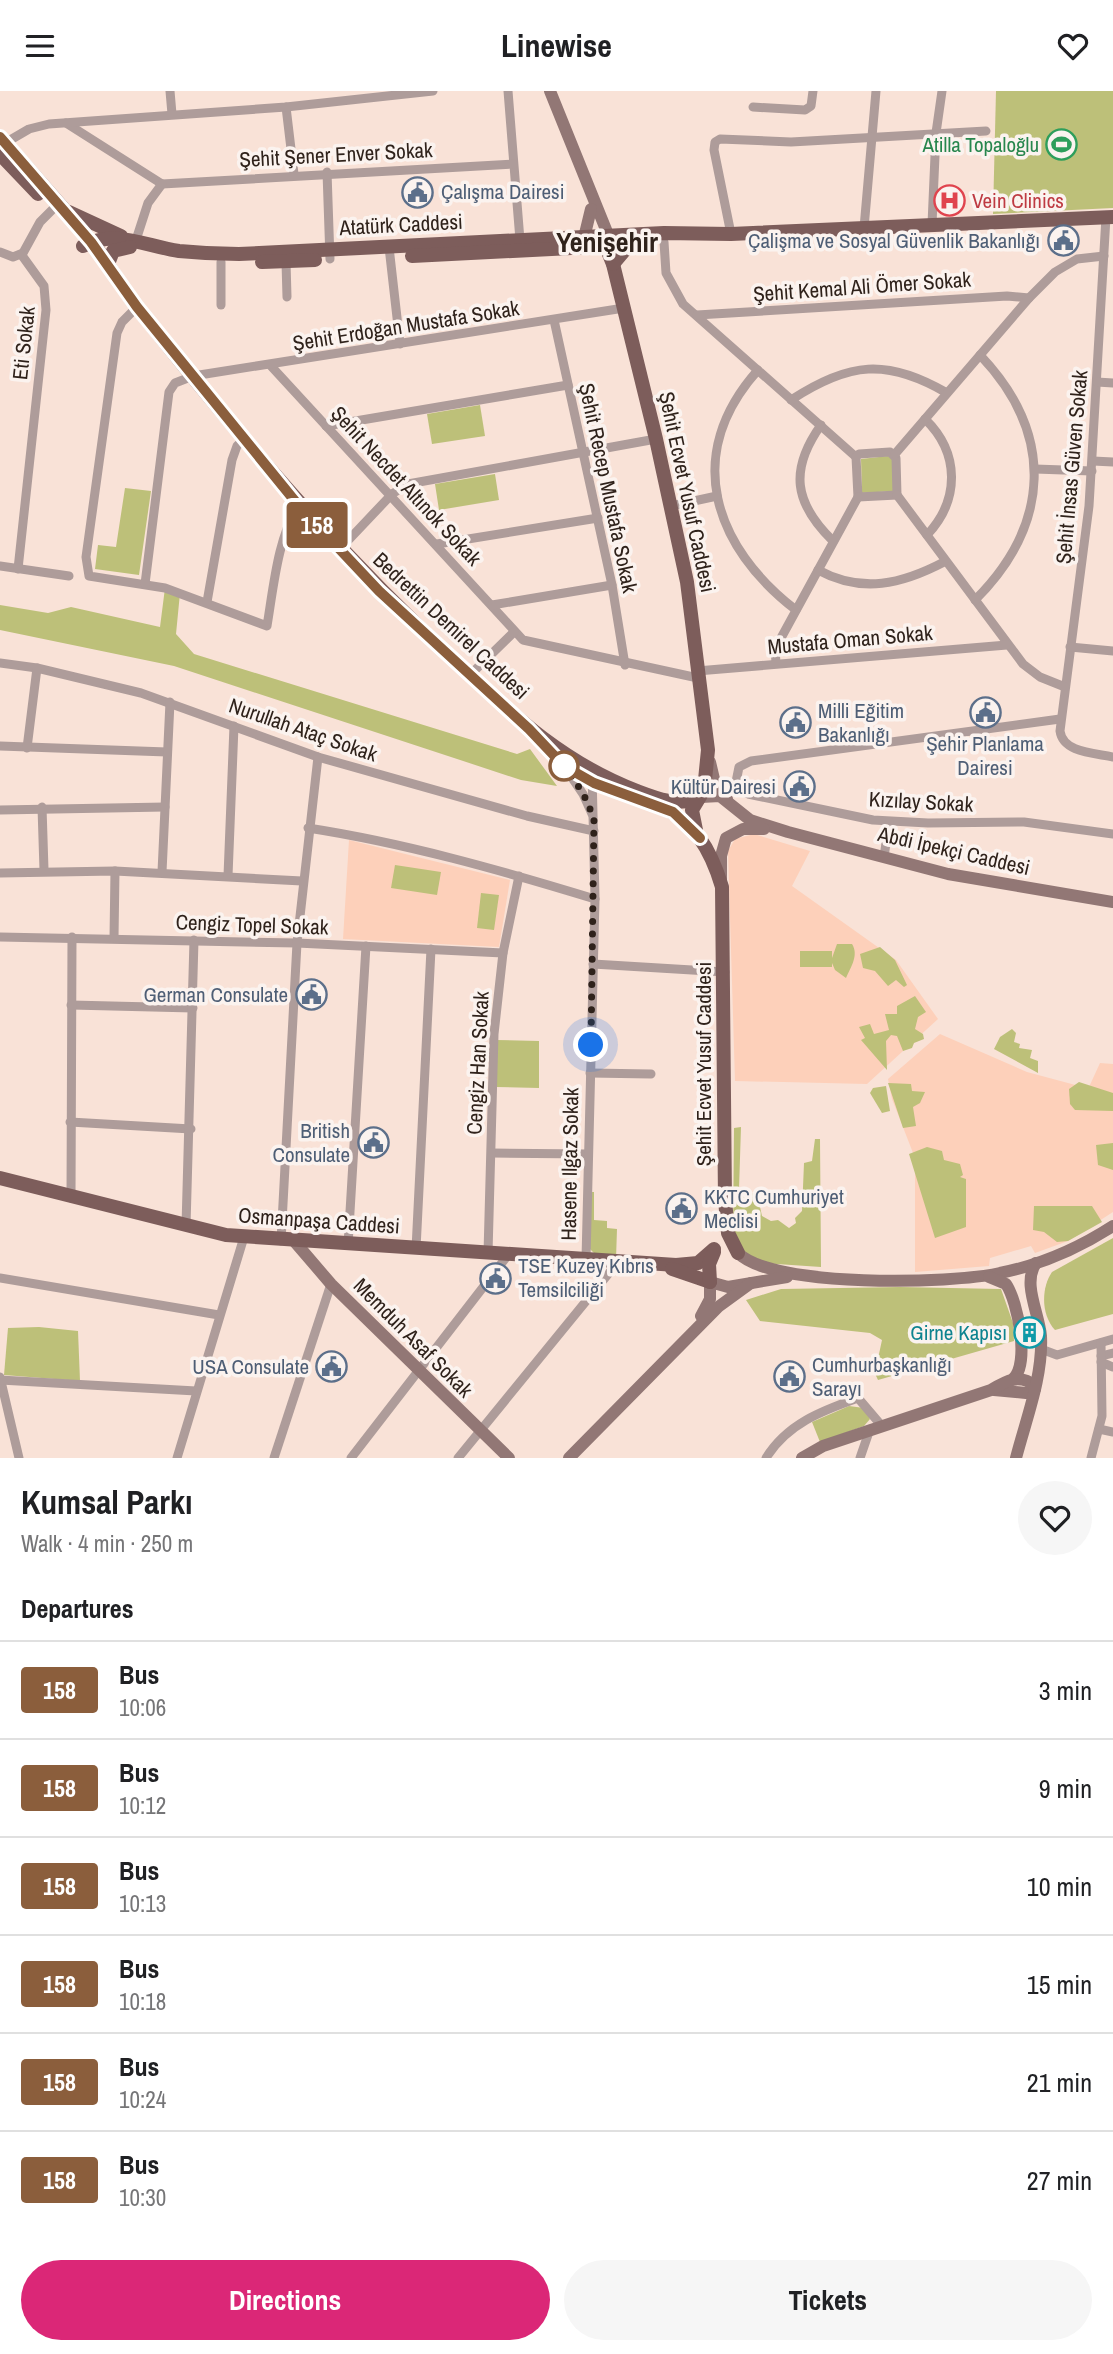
<!DOCTYPE html>
<html lang="en">
<head>
<meta charset="utf-8">
<style>
  body { margin:0; font-family:"Archivo Narrow",sans-serif; background:#f6f6f6; color:#202124; height:100vh; display:flex; flex-direction:column; font-size:26px; white-space:nowrap }
  * { box-sizing:border-box; margin:0 }
  p { font-size:23px; color:#757577 }
  .icon { flex:none; width:38px; height:38px; fill:none; stroke:currentColor; stroke-width:2; stroke-linecap:round; stroke-linejoin:round }
  .map { position:relative; height:1367px; overflow:hidden }
  .sheet { display:flex; flex-direction:column; background:#fff; flex:1 }
  .sheet>* { flex:none }
  .badge { padding:0 14px; border-radius:5px; font-size:24px; line-height:46px }
  .you { position:absolute; width:35px; height:35px; margin:-18px; border:5px solid #fff; border-radius:50%; background:#1a73e8; box-shadow:0 0 0 10px #1a73e833 }
  .map>.badge { position:absolute; translate:-50% -50%; box-shadow:0 0 0 4px #fff }
  h2 { padding:0 21px; font-size:26px; line-height:63px }
  .round { display:grid; place-items:center; flex:none; width:74px; height:74px; border-radius:37px; background:#f6f6f6 }
  .headline { display:flex; align-items:center; justify-content:space-between; height:119px; padding:0 21px }
  h1 { font-size:33px; font-weight:700; line-height:52px }
  .action { display:flex; gap:14px; margin-top:auto; padding:14px 21px }
  .action a { flex:1; height:80px; border-radius:42px; background:#db2777; color:#fff; font-size:28px; font-weight:700; line-height:80px; text-align:center }
  .action a+a { background:#f6f6f6; color:#202124 }
  ul { padding:0; list-style:none }
  li { display:flex; align-items:center; gap:21px; height:98px; padding:0 21px; border-top:2px solid #e0e0e0 }
  li div { flex:1 }
  li b { display:block; font-size:26px }
  li em { font-style:normal }
  li .badge { min-width:77px; font-weight:700; text-align:center }
  header { display:flex; justify-content:space-between; align-items:center; height:91px; padding:0 21px; background:#fff; font-size:32px; font-weight:700 }
  .map>svg:first-child { display:block }
</style>
</head>
<body>
<header><svg class="icon" aria-label="menu" viewBox="0 0 24 24"><path d="M4 6h16M4 12h16M4 18h16"/></svg>Linewise<svg class="icon" aria-label="heart" viewBox="0 0 24 24"><path d="M12 20l-8-8c-3-5 5-10 8-4 3-6 11-1 8 4z"/></svg></header>
<div class="map">
<svg width="1113" height="1367" viewBox="0 0 1113 1367">
  <rect width="100%" height="100%" fill="#f9e2d7"/>
  <g fill="#fdd0ba">
    <path d="M754 743 810 760 792 795 896 869 938 928 867 993 735 990 728 760 735 748Z"/>
    <path d="M349 749 510 789 499 856 343 848Z"/>
    <path d="M940 943 1027 981 1094 999 1113 1013V1121L1068 1150 1035 1162 1031 1155 990 1167 989 1175 915 1181V1067L892 1008 888 988Z"/>
    <path d="M1100 972 1113 973V1004L1089 996Z"/>
  </g>
  <g fill="#bdc079">
    <path d="M996 0H1113V117L993 123Z"/>
    <path d="M480 314 485 345 432 353 427 323Z"/>
    <path d="M888 365 892 367 894 400 862 402 861 368Z"/>
    <path d="M495 383 499 409 439 419 435 393Z"/>
    <path d="M125 397 151 400 139 484 95 478 98 454 116 456Z"/>
    <path d="M165 497 180 502 176 543 194 563 517 663 530 658 557 695 521 689 174 575 0 539V514L48 522 71 516 160 536Z"/>
    <path d="M395 774 441 781 437 804 391 797Z"/>
    <path d="M481 802 499 804 494 839 477 837Z"/>
    <path d="M837 853H852C859 864 851 876 846 887L835 879 832 872V876H800V860H832V867Z"/>
    <path d="M880 856 895 869 907 894 904 896 896 889 888 895 875 880 863 877 860 863Z"/>
    <path d="M915 905 926 921 918 926 915 938 923 943 924 948 914 952 912 957 903 960 897 945 891 944 886 950 887 979 861 949 865 947 859 936 870 933 874 943 889 939 885 923H897V915Z"/>
    <path d="M1012 938 1016 942 1014 951 1020 953 1019 957 1032 959 1030 967 1038 970V982L994 958 1000 946Z"/>
    <path d="M496 949 539 950V997L496 996Z"/>
    <path d="M1079 991 1113 1002V1020L1075 1019 1070 1013 1069 998Z"/>
    <path d="M888 992 911 993 912 1000 925 1001 920 1012 913 1016 916 1035 903 1037Z"/>
    <path d="M886 995 890 1020 882 1022 870 1002 873 997Z"/>
    <path d="M741 1036 739 1098 743 1103 757 1102 762 1125 771 1130 778 1129 789 1137 796 1132 795 1127 802 1120 804 1072 812 1070 815 1048H820L821 1176 761 1172 746 1165 733 1148 734 1037Z"/>
    <path d="M1113 1052V1079L1098 1074 1096 1054Z"/>
    <path d="M927 1056 942 1060 944 1069 960 1073 963 1084 960 1086 966 1088V1136L935 1147 909 1063Z"/>
    <path d="M590 1101H594V1129L607 1130V1137L617 1138 616 1168 599 1167 588 1156Z"/>
    <path d="M1034 1115H1092L1102 1131 1068 1150 1057 1151 1044 1141 1033 1139Z"/>
    <path d="M1113 1147V1223L1055 1239C1041 1224 1041 1197 1052 1181Z"/>
    <path d="M900 1196 1001 1198 1013 1232 1014 1250 878 1289 869 1270 879 1263 882 1249 870 1242 760 1230 746 1209 781 1198Z"/>
    <path d="M39 1236 78 1240 80 1290 4 1284 8 1237Z"/>
    <path d="M849 1315 864 1317 870 1328 864 1335 820 1351 812 1331Z"/>
  </g>
  <g fill="none" stroke-linecap="round" stroke-linejoin="round">
    <g stroke="#ae9c9a" stroke-width="9">
      <path d="M170 0 172 23"/>
      <path d="M508 0 520 149"/>
      <path d="M286 16 294 83"/>
      <path d="M753 16 805 19 811 15 813 0"/>
      <path d="M66 32 162 93"/>
      <path d="M5 52 29 38 49 33 286 16 433 0"/>
      <path d="M327 81 330 168"/>
      <path d="M162 93 513 73"/>
      <path d="M1106 126 1089 415 1060 640C1063 662 1095 662 1113 666"/>
      <path d="M932 133 936 42 942 0"/>
      <path d="M864 137 876 0"/>
      <path d="M731 143 714 59 715 51 720 48 791 51 986 40"/>
      <path d="M136 149 148 112 162 93"/>
      <path d="M664 151 666 182 683 213 856 366"/>
      <path d="M389 156 400 253"/>
      <path d="M0 161 13 166 23 162 40 131 59 112"/>
      <path d="M221 171V214"/>
      <path d="M286 171 287 206"/>
      <path d="M137 216 122 231 117 242 86 466 89 485 165 497 267 535C273 500 278 443 299 415"/>
      <path d="M697 224 1007 205 1029 207"/>
      <path d="M554 229 612 494 625 574"/>
      <path d="M271 275 523 549 698 587"/>
      <path d="M758 279C682 364 714 456 796 519"/>
      <path d="M1097 291 1113 292"/>
      <path d="M791 309C849 271 887 267 947 302"/>
      <path d="M925 328C960 362 960 409 927 444"/>
      <path d="M821 334C789 379 794 412 833 450"/>
      <path d="M326 335 568 294"/>
      <path d="M890 361 896 367 897 404 858 406 856 366 859 363Z"/>
      <path d="M895 363 1029 207 1055 181 1077 168 1104 165"/>
      <path d="M1093 370 1113 371"/>
      <path d="M1035 378 1092 380"/>
      <path d="M897 404 1023 573 1040 586 1065 596"/>
      <path d="M671 415 717 405"/>
      <path d="M437 453 598 427"/>
      <path d="M340 458 392 403 408 393 656 348"/>
      <path d="M0 475 69 485"/>
      <path d="M18 478 46 219 44 195 21 163"/>
      <path d="M818 479C862 503 902 493 944 471"/>
      <path d="M145 493 169 301 175 292 193 285 624 217"/>
      <path d="M975 509C1051 433 1055 343 980 264"/>
      <path d="M207 511 232 369 237 355 245 347"/>
      <path d="M492 514 612 494"/>
      <path d="M1070 556 1113 560"/>
      <path d="M0 572 37 577 141 602 318 666 527 725 594 740"/>
      <path d="M776 572 775 558 858 406"/>
      <path d="M697 580 1007 554"/>
      <path d="M470 584 514 541"/>
      <path d="M1060 628 751 670 739 676 736 691 740 698 748 703 873 729 928 732 1024 731 1113 743"/>
      <path d="M0 655 167 661"/>
      <path d="M27 657 37 577"/>
      <path d="M564 675 583 703 592 723"/>
      <path d="M42 716 44 779"/>
      <path d="M0 719 165 716"/>
      <path d="M308 737C405 752 500 779 595 808"/>
      <path d="M884 766 889 731"/>
      <path d="M162 781 170 611"/>
      <path d="M0 782 115 780 302 790"/>
      <path d="M228 785 234 635"/>
      <path d="M0 846 297 852 503 862"/>
      <path d="M114 847 115 780"/>
      <path d="M593 873 725 881"/>
      <path d="M71 914 193 917"/>
      <path d="M590 982 651 983"/>
      <path d="M70 1031 191 1038"/>
      <path d="M492 1062 588 1063"/>
      <path d="M71 1107 72 846"/>
      <path d="M186 1135 194 849"/>
      <path d="M281 1150 297 852 318 666"/>
      <path d="M348 1154 366 855"/>
      <path d="M416 1158 431 858"/>
      <path d="M488 1162 494 943 503 862 519 785"/>
      <path d="M586 1168 595 808 592 682"/>
      <path d="M0 1187 219 1224"/>
      <path d="M1041 1258 1057 1264 1113 1248"/>
      <path d="M1101 1265 1113 1262"/>
      <path d="M1101 1271 1113 1276"/>
      <path d="M0 1286 19 1367"/>
      <path d="M0 1289 196 1300"/>
      <path d="M1099 1338 1113 1341"/>
      <path d="M177 1367 244 1146"/>
      <path d="M274 1367 331 1193"/>
      <path d="M351 1367 508 1164"/>
      <path d="M458 1367 618 1171"/>
      <path d="M766 1367C787 1333 821 1320 858 1307L881 1334"/>
      <path d="M860 1367 870 1338"/>
      <path d="M1091 1367 1102 1325 1101 1252"/>
    </g>
    <g stroke="#927775" stroke-width="12">
      <path d="M550 0 609 146"/>
      <path d="M584 147 591 118"/>
      <path d="M710 671 714 688 727 708"/>
      <path d="M701 706 720 705 750 729 788 741 948 783 1113 811"/>
      <path d="M721 788V765L726 747 743 738H764"/>
      <path d="M295 1151 331 1193 509 1367"/>
      <path d="M738 1162C773 1197 951 1193 1000 1182 1040 1174 1079 1157 1113 1135"/>
      <path d="M989 1186 1006 1193C1018 1211 1030 1273 1013 1288"/>
      <path d="M701 1225 710 1208V1191L728 1196 787 1186"/>
      <path d="M994 1299 1026 1302 1035 1298"/>
      <path d="M569 1367 718 1216 751 1192"/>
      <path d="M802 1367 823 1355 991 1299C1006 1290 1020 1282 1035 1295"/>
      <path d="M1016 1367C1026 1328 1043 1286 1041 1245 1039 1222 1022 1192 1036 1172"/>
    </g>
    <g stroke="#7d5d5b" stroke-width="14">
      <path d="M0 46C32 82 64 117 94 154 109 173 121 195 136 215 235 341 336 460 454 569 512 623 561 671 637 700 658 708 676 715 698 708"/>
      <path d="M0 63 38 103"/>
      <path d="M69 121 121 145"/>
      <path d="M602 146 613 173 656 348 687 491 708 659 704 699 692 719 696 739"/>
      <path d="M83 155C116 138 145 155 179 160 199 162 219 163 239 163L664 142 731 143 1113 126"/>
      <path d="M412 165 591 156"/>
      <path d="M262 171 315 169"/>
      <path d="M108 173 113 160 130 156"/>
      <path d="M613 173 629 154"/>
      <path d="M656 714C694 728 711 759 722 796L725 1109 728 1142 738 1162"/>
      <path d="M0 1087 226 1144 676 1174 698 1172 714 1158"/>
      <path d="M672 1178 710 1191"/>
      <path d="M710 1191 709 1173 714 1161"/>
    </g>
  </g>
  <g fill="none" stroke-linecap="round" stroke-linejoin="round">
    <defs>
      <path id="line" d="M0 46 91 151 137 216 299 415 379 500 529 638 564 675 594 692 673 721 700 747"/>
    </defs>
    <use href="#line" stroke="#fff" stroke-width="16"/>
    <use href="#line" stroke="#8b5e3c" stroke-width="10"/>
    <path stroke="#2f221b" stroke-width="7" stroke-dasharray="0 12.6" d="M564 675 583 702 594 727 591 954"/>
  </g>
  <defs>
    <symbol id="stadium-ring" viewBox="-11 -11 22 22"><circle r="9.5" fill="#fbf3ef" stroke="#2e9e5b" stroke-width="1.5"/><path d="M0-5a6.5 5 0 1 0 0 10a6.5 5 0 1 0 0-10ZM-3.5-1.8h7v3.6h-7Z" fill="#2e9e5b"/></symbol>
    <symbol id="civic-ring" viewBox="-11 -11 22 22"><circle r="9.5" fill="#fbf3ef" stroke="#5c6f8a" stroke-width="1.5"/><path d="M-.6-6.5H3V-4.5H.6V-3L4-1V1h2V6H-6V1h2V-1L-.6-3ZM-1.2 2.5V6h2.4V2.5Z" fill="#5c6f8a"/></symbol>
    <symbol id="hospital-ring" viewBox="-11 -11 22 22"><circle r="9.5" fill="#fbf3ef" stroke="#e0444e" stroke-width="1.5"/><path d="M-5-5h3v3.5h4V-5h3V5h-3V1.5h-4V5h-3Z" fill="#e0444e"/></symbol>
    <symbol id="building-ring" viewBox="-11 -11 22 22"><circle r="9.5" fill="#fbf3ef" stroke="#0f9aa8" stroke-width="1.5"/><path d="M-4-6H4V6H1V3H-1V6H-4ZM-2.5-4.3h1.7v1.8h-1.7ZM.8-4.3h1.7v1.8H.8ZM-2.5-1h1.7V.8h-1.7ZM.8-1h1.7V.8H.8Z" fill="#0f9aa8"/></symbol>
  </defs>
  <g fill-rule="evenodd">
    <use href="#stadium-ring" x="1044" y="36" width="35" height="35"/>
    <use href="#civic-ring" x="400" y="84" width="35" height="35"/>
    <use href="#hospital-ring" x="932" y="92" width="35" height="35"/>
    <use href="#civic-ring" x="1046" y="132" width="35" height="35"/>
    <use href="#civic-ring" x="968" y="604" width="35" height="35"/>
    <use href="#civic-ring" x="778" y="614" width="35" height="35"/>
    <use href="#civic-ring" x="782" y="678" width="35" height="35"/>
    <use href="#civic-ring" x="294" y="886" width="35" height="35"/>
    <use href="#civic-ring" x="356" y="1034" width="35" height="35"/>
    <use href="#civic-ring" x="664" y="1100" width="35" height="35"/>
    <use href="#civic-ring" x="478" y="1170" width="35" height="35"/>
    <use href="#building-ring" x="1012" y="1224" width="35" height="35"/>
    <use href="#civic-ring" x="314" y="1258" width="35" height="35"/>
    <use href="#civic-ring" x="772" y="1268" width="35" height="35"/>
  </g>
  <circle fill="#fff" stroke="#8b5e3c" stroke-width="3.5" cx="564" cy="675" r="14"/>
  <g text-anchor="middle" stroke-width="7" stroke-linejoin="round" paint-order="stroke">
    <g font-size="21" fill="#27864d" stroke="#fbf3ef" text-anchor="end">
      <text x="1039" y="61">Atilla Topaloğlu</text>
    </g>
    <g font-size="21" fill="#2f221b" stroke="#fbf3ef">
      <text transform="translate(336 64) rotate(-3)" y="7">Şehit Şener Enver Sokak</text>
      <text transform="translate(401 134) rotate(-3)" y="7">Atatürk Caddesi</text>
      <text transform="translate(862 196) rotate(-4)" y="7">Şehit Kemal Ali Ömer Sokak</text>
      <text transform="translate(406 235) rotate(-9)" y="7">Şehit Erdoğan Mustafa Sokak</text>
      <text transform="translate(24 252) rotate(-84)" y="7">Eti Sokak</text>
      <text transform="translate(1072 376) rotate(-85)" y="7">Şehit İnsas Güven Sokak</text>
      <text transform="translate(406 395) rotate(47)" y="7">Şehit Necdet Altınok Sokak</text>
      <text transform="translate(608 397) rotate(78)" y="7">Şehit Recep Mustafa Sokak</text>
      <text transform="translate(687 401) rotate(78)" y="7">Şehit Ecvet Yusuf Caddesi</text>
      <text transform="translate(451 535) rotate(43)" y="7">Bedrettin Demirel Caddesi</text>
      <text transform="translate(850 549) rotate(-5)" y="7">Mustafa Oman Sokak</text>
      <text transform="translate(303 639) rotate(19)" y="7">Nurullah Ataç Sokak</text>
      <text transform="translate(921 711) rotate(3)" y="7">Kızılay Sokak</text>
      <text transform="translate(954 760) rotate(13)" y="7">Abdi İpekçi Caddesi</text>
      <text transform="translate(252 834) rotate(2)" y="7">Cengiz Topel Sokak</text>
      <text transform="translate(478 972) rotate(-87)" y="7">Cengiz Han Sokak</text>
      <text transform="translate(704 973) rotate(-90)" y="7">Şehit Ecvet Yusuf Caddesi</text>
      <text transform="translate(570 1073) rotate(-89)" y="7">Hasene Ilgaz Sokak</text>
      <text transform="translate(319 1130) rotate(4)" y="7">Osmanpaşa Caddesi</text>
      <text transform="translate(413 1247) rotate(45)" y="7">Memduh Asaf Sokak</text>
    </g>
    <g font-size="21" fill="#4e5e75" stroke="#fbf3ef" text-anchor="start">
      <text x="441" y="108">Çalışma Dairesi</text>
      <text x="1040" y="157" text-anchor="end">Çalişma ve Sosyal Güvenlik Bakanlığı</text>
      <text x="818" y="627">Milli Eğitim<tspan x="818" dy="24">Bakanlığı</tspan></text>
      <text x="985" y="660" text-anchor="middle">Şehir Planlama<tspan x="985" dy="24">Dairesi</tspan></text>
      <text x="776" y="703" text-anchor="end">Kültür Dairesi</text>
      <text x="288" y="911" text-anchor="end">German Consulate</text>
      <text x="350" y="1047" text-anchor="end">British<tspan x="350" dy="24">Consulate</tspan></text>
      <text x="704" y="1113">KKTC Cumhuriyet<tspan x="704" dy="24">Meclisi</tspan></text>
      <text x="518" y="1182">TSE Kuzey Kıbrıs<tspan x="518" dy="24">Temsilciliği</tspan></text>
      <text x="812" y="1281">Cumhurbaşkanlığı<tspan x="812" dy="24">Sarayı</tspan></text>
      <text x="309" y="1283" text-anchor="end">USA Consulate</text>
    </g>
    <g font-size="21" fill="#be3a42" stroke="#fbf3ef" text-anchor="start">
      <text x="972" y="117">Vein Clinics</text>
    </g>
    <g font-size="21" fill="#0d838f" stroke="#fbf3ef" text-anchor="end">
      <text x="1007" y="1249">Girne Kapısı</text>
    </g>
    <g font-size="28" font-weight="bold" fill="#2f221b" stroke="#fbf3ef">
      <text x="607" y="161">Yenişehir</text>
    </g>
  </g>
</svg>
<div class="you" style="left:591px;top:954px"></div>
<b class="badge" style="left:317px;top:434px;background:#8b5e3c;color:#fff">158</b>
</div>
<section class="sheet">
<div class="headline"><div><h1>Kumsal Parkı</h1><p>Walk · 4 min · 250 m</p></div><a class="round"><svg class="icon" aria-label="heart" viewBox="0 0 24 24"><path d="M12 20l-8-8c-3-5 5-10 8-4 3-6 11-1 8 4z"/></svg></a></div>
<h2>Departures</h2>
<ul>
<li><span class="badge" style="background:#8b5e3c;color:#fff">158</span><div><b>Bus</b><p>10:06</p></div><em>3 min</em></li>
<li><span class="badge" style="background:#8b5e3c;color:#fff">158</span><div><b>Bus</b><p>10:12</p></div><em>9 min</em></li>
<li><span class="badge" style="background:#8b5e3c;color:#fff">158</span><div><b>Bus</b><p>10:13</p></div><em>10 min</em></li>
<li><span class="badge" style="background:#8b5e3c;color:#fff">158</span><div><b>Bus</b><p>10:18</p></div><em>15 min</em></li>
<li><span class="badge" style="background:#8b5e3c;color:#fff">158</span><div><b>Bus</b><p>10:24</p></div><em>21 min</em></li>
<li><span class="badge" style="background:#8b5e3c;color:#fff">158</span><div><b>Bus</b><p>10:30</p></div><em>27 min</em></li>
</ul>
<div class="action"><a>Directions</a><a>Tickets</a></div>
</section>
</body>
</html>
